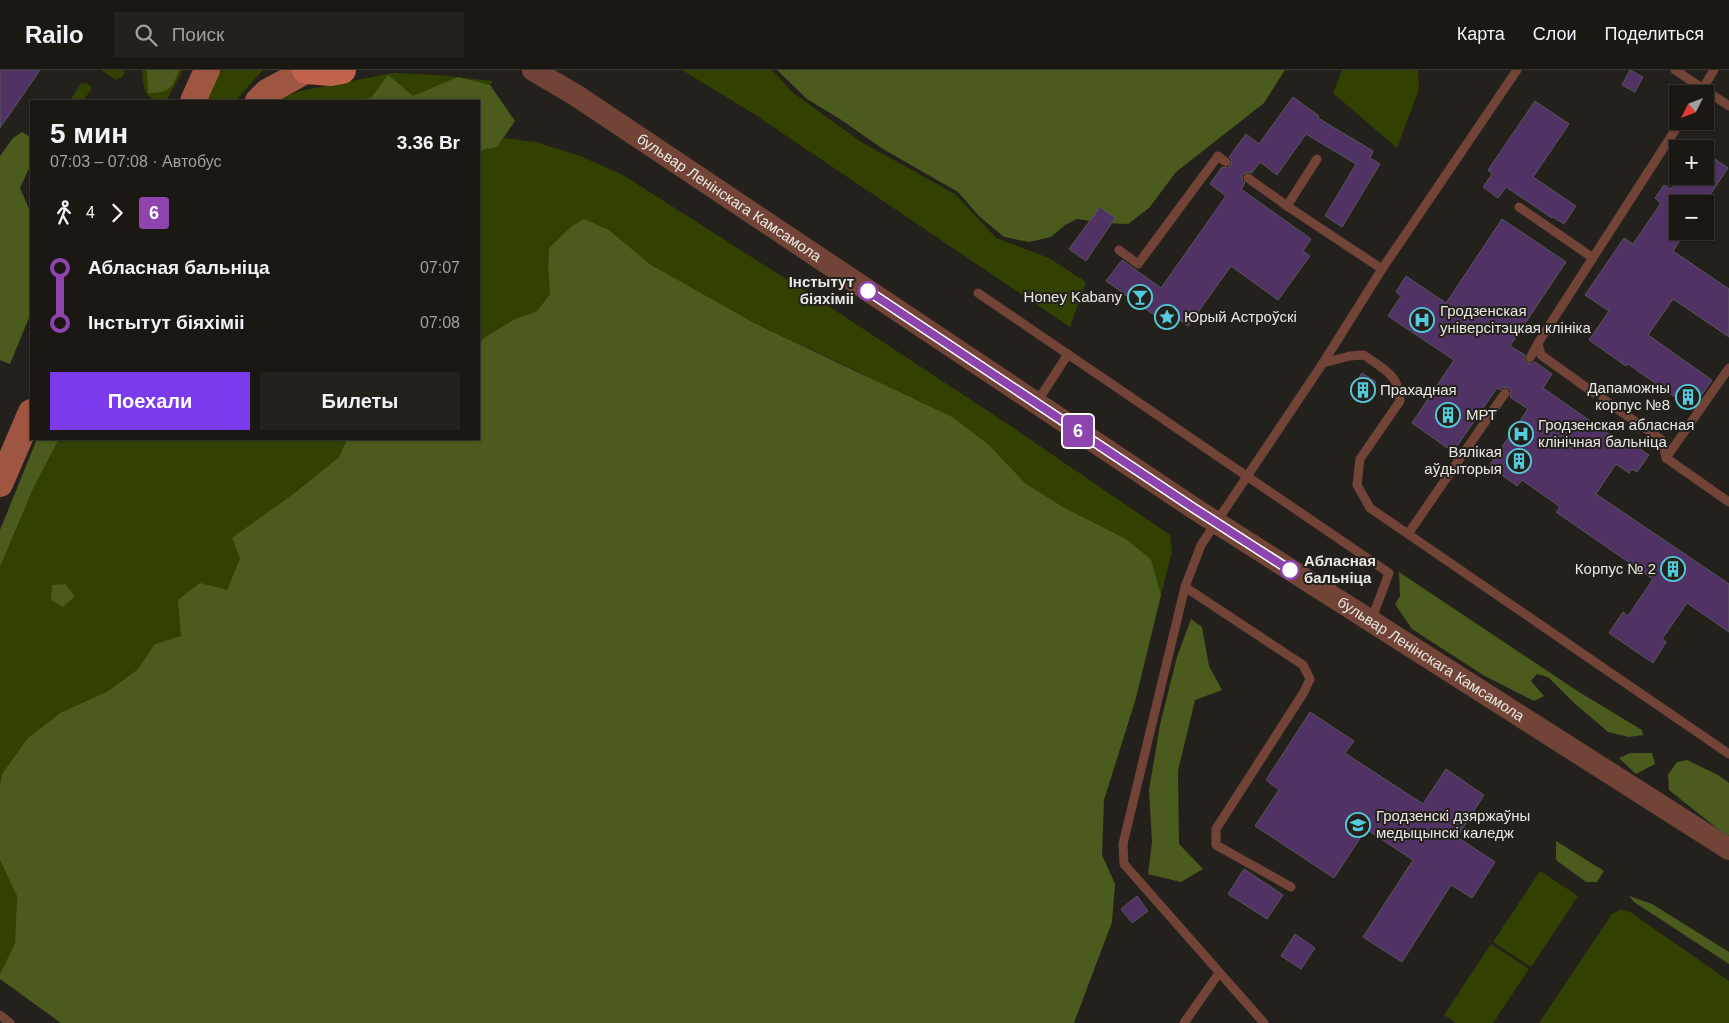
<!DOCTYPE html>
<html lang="ru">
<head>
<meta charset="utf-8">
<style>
  body { margin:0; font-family:Arial,sans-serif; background:#24211d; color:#f1f3f6; height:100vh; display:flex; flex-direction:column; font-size:19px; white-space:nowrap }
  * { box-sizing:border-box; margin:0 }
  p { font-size:16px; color:#a0a0a0 }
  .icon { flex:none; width:28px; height:28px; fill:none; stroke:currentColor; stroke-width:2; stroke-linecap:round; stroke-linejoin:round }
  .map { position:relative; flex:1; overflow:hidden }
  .drawer { position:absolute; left:30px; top:30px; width:450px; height:340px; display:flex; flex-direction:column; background:#1b1814; border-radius:0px; box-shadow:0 1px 4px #0004,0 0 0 1px #393734 }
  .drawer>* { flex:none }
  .badge { padding:0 10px; border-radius:4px; font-size:18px; line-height:32px }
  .needle { width:32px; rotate:228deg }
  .buttons { position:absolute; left:1669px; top:15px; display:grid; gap:10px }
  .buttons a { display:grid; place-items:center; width:45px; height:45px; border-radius:0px; background:#1b1814; box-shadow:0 1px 4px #0004,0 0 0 1px #393734; font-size:25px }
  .map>.badge { position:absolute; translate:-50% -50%; box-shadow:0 0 0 2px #fff }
  .legs { display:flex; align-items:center; gap:8px; height:55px; padding:0 20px; font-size:16px }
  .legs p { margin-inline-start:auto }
  .overview { display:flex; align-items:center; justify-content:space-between; height:85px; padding:0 20px }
  h1 { font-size:28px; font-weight:600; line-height:38px }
  .action { display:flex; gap:10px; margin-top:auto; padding:10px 20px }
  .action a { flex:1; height:58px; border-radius:0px; background:#7c3aed; color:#fff; font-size:20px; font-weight:600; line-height:58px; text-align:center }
  .action a+a { background:#24211d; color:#f1f3f6 }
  ul { padding:0 20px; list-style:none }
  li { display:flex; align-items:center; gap:18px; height:55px; font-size:19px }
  li i { display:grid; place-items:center; width:8px; height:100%; margin:0 6px; background:currentColor }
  li i::after { content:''; width:12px; height:12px; margin:-6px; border:4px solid; border-radius:50%; background:#1b1814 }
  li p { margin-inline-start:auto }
  li:first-child i { background:linear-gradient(#0000 50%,currentColor 0) }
  li:last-child i { background:linear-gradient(currentColor 50%,#0000 0) }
  header { display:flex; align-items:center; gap:30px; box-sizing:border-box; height:70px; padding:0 25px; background:#1b1814; border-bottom:1px solid #393734 }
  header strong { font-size:24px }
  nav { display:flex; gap:28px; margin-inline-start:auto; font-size:18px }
  .search { width:350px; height:45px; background:#24211d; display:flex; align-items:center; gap:12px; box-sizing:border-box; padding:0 18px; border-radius:0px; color:#a0a0a0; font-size:19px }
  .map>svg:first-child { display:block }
</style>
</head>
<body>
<header>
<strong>Railo</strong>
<div class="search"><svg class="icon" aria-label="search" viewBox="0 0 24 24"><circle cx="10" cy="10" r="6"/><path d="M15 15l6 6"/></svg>Поиск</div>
<nav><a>Карта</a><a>Слои</a><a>Поделиться</a></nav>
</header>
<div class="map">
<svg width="1729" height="953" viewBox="0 0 1729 953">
  <rect width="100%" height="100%" fill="#24201b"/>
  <g fill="#334100">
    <path d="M101 0H125L123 6 116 10Z"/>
    <path d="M142 0H183L166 31C143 31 144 19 142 0Z"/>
    <path d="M221 0H263L235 31H205Z"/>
    <path d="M682 0H772L792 22 863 73 955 124 996 168 1049 188 1086 212 1070 257 754 44Z"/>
    <path d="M1342 0H1418L1419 19 1397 78 1333 23Z"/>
    <path d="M393 3 438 5 493 11 477 31H273L300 21Z"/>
    <path d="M81 13 88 14 92 18 83 31H70Z"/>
    <path d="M503 68 536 72 580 86 623 105 836 241 1012 357 1170 465 1172 482 1161 525 1151 489 1126 469 1063 437 1025 413 989 375 857 301 754 253 691 219 651 195 609 160 549 178 548 196 550 224 537 241 515 249 485 267 479 274V81L497 77Z"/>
    <path d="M59 369H347L339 387 292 425 240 488 227 520 182 566 155 574 138 599 108 621 60 643 27 669 2 704 0 715V497L33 419Z"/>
    <path d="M0 789 17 826 15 873 0 904Z"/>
    <path d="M1540 801 1578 826 1531 897 1493 872Z"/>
    <path d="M1620 840 1630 842 1729 911V953H1539L1612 844Z"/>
    <path d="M1491 874 1529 899 1493 953H1456L1444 945Z"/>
  </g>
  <g fill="#4b5b1d">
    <path d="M147 0H179C172 19 169 23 148 23Z"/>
    <path d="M777 0H1285L1264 33 1176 102 1149 138 1128 154 1104 153 1077 149 1065 155 1051 167 1029 172 1004 167 979 146 958 122 883 79 840 49 807 29Z"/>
    <path d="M388 5 413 26 458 7 490 15 515 51 497 77 479 81V31H340L371 28Z"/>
    <path d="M22 62 31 67V94L20 118 31 143V243L10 294 0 290V86L13 68Z"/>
    <path d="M584 149 609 160 651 195 754 253 952 347 989 375 1025 413 1063 437 1126 469 1151 489 1161 525 1136 628 1104 730 1102 785 1115 814 1112 852 1074 953H61L0 909V904L15 873 17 826 0 790V715L2 704 27 669 60 643 108 621 138 599 155 574 181 566 178 530 200 513 227 520 240 488 232 468 292 425 339 387 347 369H479V274L485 267 515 249 537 241 550 224 548 196 549 178 572 156Z"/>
    <path d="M37 369H59L33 419 0 497V460Z"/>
    <path d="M1399 502 1579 622 1642 660 1643 665 1629 667 1608 662 1573 632 1548 607 1537 604 1531 611 1544 626 1534 631 1483 605 1412 559 1395 534 1400 526Z"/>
    <path d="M65 514 75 526 63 537 51 530 52 515Z"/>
    <path d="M1191 549 1202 557 1209 596 1222 620 1195 630 1178 701 1179 774 1203 799 1181 812 1148 804 1152 772 1149 720 1160 655 1177 587Z"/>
    <path d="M1630 683H1652L1655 694 1636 704 1619 688Z"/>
    <path d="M1687 690 1718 705 1729 713V766L1718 759 1669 720 1668 705 1677 692Z"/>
    <path d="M1556 771 1604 801 1597 812H1586L1556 790Z"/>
    <path d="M1629 826 1652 834 1729 882V894L1634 832Z"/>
  </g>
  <g fill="#503364" stroke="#59565c">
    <path d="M0 0H40L0 58Z"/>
    <path d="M1630 0 1643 7 1635 22 1622 15Z"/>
    <path d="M1293 27 1319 46 1318 48 1373 81 1370 88 1380 94 1342 157 1325 146 1356 94 1306 64 1277 105 1260 92 1252 103 1248 102 1243 104 1242 110 1245 113 1241 119 1311 169 1303 181 1310 186 1278 230 1231 196 1188 256 1170 243 1164 252 1106 211 1122 190 1161 218 1226 126 1210 114 1222 97 1228 98 1231 95 1232 90 1229 87 1246 64 1259 74Z"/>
    <path d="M1535 31 1569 54 1533 107 1576 136 1564 154 1553 147 1552 148 1506 117 1498 128 1483 117 1492 104 1488 100Z"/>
    <path d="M1705 82 1728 98 1704 134H1678V161H1686L1673 181 1729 219V267L1673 229 1648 265 1712 310 1692 339 1628 294 1626 296 1589 270 1609 241 1585 225 1624 168 1633 174 1661 133 1655 128 1664 115 1671 119 1680 106H1705Z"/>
    <path d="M1100 137 1115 148 1086 191 1069 179Z"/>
    <path d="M1502 149 1566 192 1510 276 1525 285 1524 289 1527 293 1531 294 1535 292 1552 304 1543 318 1622 373 1625 369 1649 385 1637 402 1632 399 1629 403 1616 394 1596 424 1729 514V562L1687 533 1662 569 1666 572 1653 593 1609 563 1623 542 1628 546 1653 509 1556 442 1560 437 1522 410 1517 416 1489 396 1528 339 1510 327 1511 321 1508 318 1503 317 1500 320 1497 318 1453 382 1412 353 1454 290 1388 246 1401 226 1396 222 1406 206 1446 233Z"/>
    <path d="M1362 303 1376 312 1366 327 1352 318Z"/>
    <path d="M1310 642 1354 671 1345 683 1423 734 1446 699 1484 725 1457 767 1495 792 1472 828 1451 815 1402 892 1363 867 1413 790 1366 759 1334 808 1255 756 1279 720 1266 710Z"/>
    <path d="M1244 799 1283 825 1267 849 1228 824Z"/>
    <path d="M1137 826 1148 841 1132 853 1121 839Z"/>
    <path d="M1295 864 1315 878 1301 899 1281 886Z"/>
  </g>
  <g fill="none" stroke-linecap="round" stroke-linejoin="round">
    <g stroke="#714437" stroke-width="9">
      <path d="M1675 0 1729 36"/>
      <path d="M1699 24 1714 0"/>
      <path d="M1317 89 1287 136 1382 199"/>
      <path d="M1248 108 1287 136"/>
      <path d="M1519 137 1593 188"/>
      <path d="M1119 180 1138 194 1218 86 1226 92"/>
      <path d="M978 223 1389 503 1371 551"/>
      <path d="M1530 288 1538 273"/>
      <path d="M1323 293 1350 286 1364 285C1383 299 1400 305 1400 331L1360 389 1357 415 1370 438 1729 684"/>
      <path d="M1594 323 1541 285 1538 273 1681 51"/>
      <path d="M1603 329 1662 370 1666 388 1729 432"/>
      <path d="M1037 332 1068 284"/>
      <path d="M1666 388 1729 298"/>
      <path d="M1408 464 1505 323"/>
      <path d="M1185 517 1303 595 1310 609 1304 622 1216 759V775L1291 817"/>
      <path d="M0 945 10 953"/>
      <path d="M1184 953 1219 903"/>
      <path d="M1264 953 1124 794 1123 774 1185 517 1201 475 1323 293 1382 199 1517 0"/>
    </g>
    <path stroke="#714437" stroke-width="22" id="s1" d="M533 0 577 26 1195 439 1729 779"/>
    <g stroke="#9e5642" stroke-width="26">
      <path d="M193 31 207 0"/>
      <path d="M258 31 267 22 307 0"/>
      <path d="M0 414 31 342"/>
    </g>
    <path stroke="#c0634a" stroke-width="28" d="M306 0 331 2 342 0"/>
  </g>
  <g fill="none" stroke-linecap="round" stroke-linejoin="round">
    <defs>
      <path id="line-1" d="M868 221 1195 439 1290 500"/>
    </defs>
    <use href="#line-1" stroke="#fff" stroke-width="11"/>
    <use href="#line-1" stroke="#8e44ad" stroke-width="8"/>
  </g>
  <defs>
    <symbol id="bar-ring" viewBox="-11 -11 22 22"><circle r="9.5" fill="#24201b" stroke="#53cbdb" stroke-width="1.5"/><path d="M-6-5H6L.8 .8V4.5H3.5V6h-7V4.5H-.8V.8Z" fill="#53cbdb"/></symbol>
    <symbol id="sight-ring" viewBox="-11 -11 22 22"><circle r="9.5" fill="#24201b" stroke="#53cbdb" stroke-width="1.5"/><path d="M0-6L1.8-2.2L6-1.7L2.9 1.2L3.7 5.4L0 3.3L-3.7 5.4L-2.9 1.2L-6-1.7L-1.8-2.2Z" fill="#53cbdb"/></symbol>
    <symbol id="hospital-ring" viewBox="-11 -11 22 22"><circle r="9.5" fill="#24201b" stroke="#53cbdb" stroke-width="1.5"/><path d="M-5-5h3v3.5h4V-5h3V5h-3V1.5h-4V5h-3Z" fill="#53cbdb"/></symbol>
    <symbol id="building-ring" viewBox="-11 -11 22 22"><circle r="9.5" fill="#24201b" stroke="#53cbdb" stroke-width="1.5"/><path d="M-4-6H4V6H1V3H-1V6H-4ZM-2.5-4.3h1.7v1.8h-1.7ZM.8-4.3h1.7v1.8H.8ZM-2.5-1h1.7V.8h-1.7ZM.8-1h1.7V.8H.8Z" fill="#53cbdb"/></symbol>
    <symbol id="university-ring" viewBox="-11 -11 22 22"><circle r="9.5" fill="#24201b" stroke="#53cbdb" stroke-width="1.5"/><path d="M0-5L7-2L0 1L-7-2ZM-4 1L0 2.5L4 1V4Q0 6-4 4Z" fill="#53cbdb"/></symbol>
  </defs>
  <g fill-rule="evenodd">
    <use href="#bar-ring" x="1126" y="213" width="28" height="28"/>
    <use href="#sight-ring" x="1153" y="233" width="28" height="28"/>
    <use href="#hospital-ring" x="1408" y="236" width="28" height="28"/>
    <use href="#building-ring" x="1349" y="306" width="28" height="28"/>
    <use href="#building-ring" x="1674" y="313" width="28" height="28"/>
    <use href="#building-ring" x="1434" y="331" width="28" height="28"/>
    <use href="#hospital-ring" x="1507" y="350" width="28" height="28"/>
    <use href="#building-ring" x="1505" y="377" width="28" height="28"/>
    <use href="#building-ring" x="1659" y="485" width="28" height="28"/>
    <use href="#university-ring" x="1344" y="741" width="28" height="28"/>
  </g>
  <g fill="#fff" stroke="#8e44ad" stroke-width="2.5">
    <circle cx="868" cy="221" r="9"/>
    <circle cx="1290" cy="500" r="9"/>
  </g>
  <g text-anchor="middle" stroke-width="4" stroke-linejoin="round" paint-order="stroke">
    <g font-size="15" fill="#eae8e4" stroke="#24201b">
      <text dy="5" stroke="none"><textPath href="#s1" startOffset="234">бульвар Ленінскага Камсамола</textPath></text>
      <text dy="5" stroke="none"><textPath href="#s1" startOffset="1074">бульвар Ленінскага Камсамола</textPath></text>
    </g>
    <g font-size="15" font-weight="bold" fill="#eae8e4" stroke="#24201b" text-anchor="end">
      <text x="854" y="217">Інстытут<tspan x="854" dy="17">біяхіміі</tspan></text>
      <text x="1304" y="496" text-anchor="start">Абласная<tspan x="1304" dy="17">бальніца</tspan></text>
    </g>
    <g font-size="15" fill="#eae8e4" stroke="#24201b" text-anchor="start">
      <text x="1122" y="232" text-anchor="end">Honey Kabany</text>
      <text x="1440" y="246">Гродзенская<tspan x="1440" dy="17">універсітэцкая клініка</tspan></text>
      <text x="1184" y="252">Юрый Астроўскі</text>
      <text x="1670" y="323" text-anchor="end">Дапаможны<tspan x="1670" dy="17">корпус №8</tspan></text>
      <text x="1380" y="325">Прахадная</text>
      <text x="1466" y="350">МРТ</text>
      <text x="1538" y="360">Гродзенская абласная<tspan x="1538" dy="17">клінічная бальніца</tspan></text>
      <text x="1502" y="387" text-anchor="end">Вялікая<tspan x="1502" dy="17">аўдыторыя</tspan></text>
      <text x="1656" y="504" text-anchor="end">Корпус № 2</text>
      <text x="1376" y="751">Гродзенскі дзяржаўны<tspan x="1376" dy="17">медыцынскі каледж</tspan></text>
    </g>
  </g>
</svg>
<div class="buttons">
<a><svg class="needle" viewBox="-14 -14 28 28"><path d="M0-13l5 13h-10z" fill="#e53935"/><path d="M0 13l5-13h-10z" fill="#a0a0a0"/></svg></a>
<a>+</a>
<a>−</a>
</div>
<b class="badge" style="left:1078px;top:361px;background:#8e44ad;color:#fff">6</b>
<section class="drawer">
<div class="overview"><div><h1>5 мин</h1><p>07:03 – 07:08 · Автобус</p></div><b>3.36 Br</b></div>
<div class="legs"><svg class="icon" aria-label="walk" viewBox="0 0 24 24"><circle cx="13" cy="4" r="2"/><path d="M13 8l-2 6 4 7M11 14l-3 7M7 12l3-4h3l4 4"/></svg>4<svg class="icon" aria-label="forward" viewBox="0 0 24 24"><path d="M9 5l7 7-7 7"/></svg><b class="badge" style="background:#8e44ad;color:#fff">6</b></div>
<ul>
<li><i style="color:#8e44ad"></i><b>Абласная бальніца</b><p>07:07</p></li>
<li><i style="color:#8e44ad"></i><b>Інстытут біяхіміі</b><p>07:08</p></li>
</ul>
<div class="action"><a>Поехали</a><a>Билеты</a></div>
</section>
</div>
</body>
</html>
